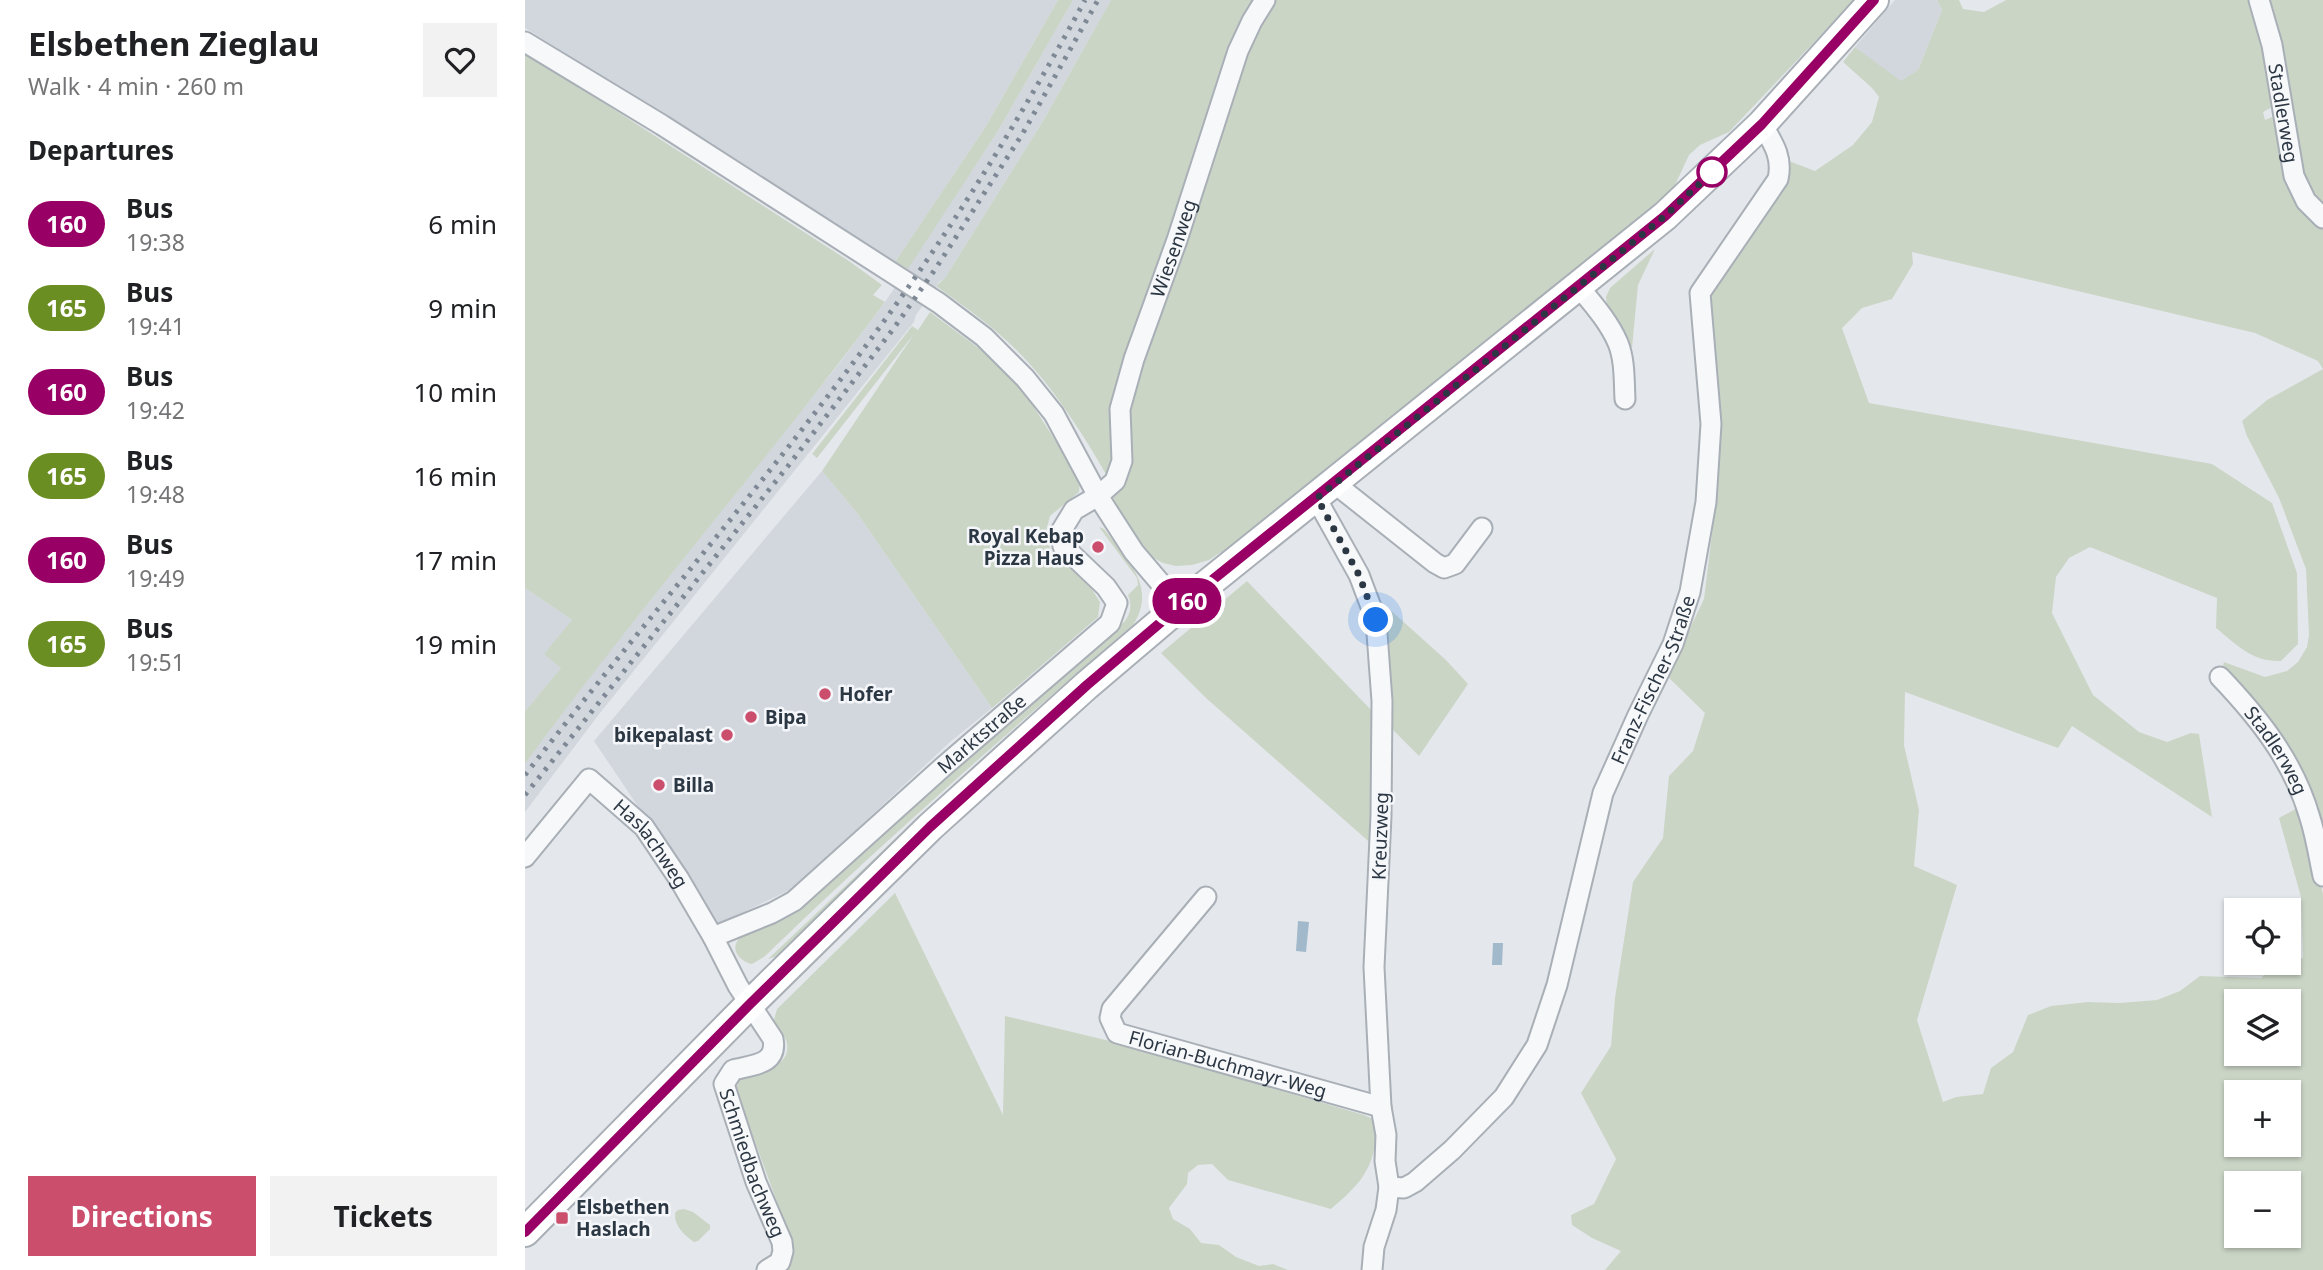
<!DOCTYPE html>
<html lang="en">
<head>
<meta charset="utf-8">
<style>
  body { margin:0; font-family:"Noto Sans",sans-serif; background:#f2f2f2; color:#202124; height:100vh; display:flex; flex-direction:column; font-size:26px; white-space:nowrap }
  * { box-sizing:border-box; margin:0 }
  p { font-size:23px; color:#757577 }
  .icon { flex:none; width:38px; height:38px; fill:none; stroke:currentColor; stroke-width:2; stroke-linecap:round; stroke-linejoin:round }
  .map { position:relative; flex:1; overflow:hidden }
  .drawer { display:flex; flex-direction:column; background:#fff; width:525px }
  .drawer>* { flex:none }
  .badge { padding:0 14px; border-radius:23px; font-size:24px; line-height:46px }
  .fabs { position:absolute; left:1699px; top:898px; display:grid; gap:14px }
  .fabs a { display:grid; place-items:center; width:77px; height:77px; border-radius:0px; background:#fff; box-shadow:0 2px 5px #0004; font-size:35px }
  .you { position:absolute; width:35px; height:35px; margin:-18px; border:5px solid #fff; border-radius:50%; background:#1a73e8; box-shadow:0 0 0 10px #1a73e833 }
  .map>.badge { position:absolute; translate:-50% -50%; box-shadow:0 0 0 4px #fff }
  h2 { padding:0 28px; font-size:26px; line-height:63px }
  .round { display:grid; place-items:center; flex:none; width:74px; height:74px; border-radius:0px; background:#f2f2f2 }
  .summary { display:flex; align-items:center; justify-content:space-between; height:119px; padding:0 28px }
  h1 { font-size:33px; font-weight:700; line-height:52px }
  .cta { display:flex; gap:14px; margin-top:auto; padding:14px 28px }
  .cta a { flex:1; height:80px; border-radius:0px; background:#cc4e6d; color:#fff; font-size:28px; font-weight:700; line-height:80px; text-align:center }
  .cta a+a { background:#f2f2f2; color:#202124 }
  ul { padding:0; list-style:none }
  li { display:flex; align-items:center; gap:21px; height:84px; padding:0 28px }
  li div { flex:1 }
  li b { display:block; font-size:26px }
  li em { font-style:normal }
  li .badge { min-width:77px; font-weight:700; text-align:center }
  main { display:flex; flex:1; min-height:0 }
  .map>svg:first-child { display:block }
</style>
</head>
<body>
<main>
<section class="drawer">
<div class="summary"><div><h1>Elsbethen Zieglau</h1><p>Walk · 4 min · 260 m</p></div><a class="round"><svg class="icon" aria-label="heart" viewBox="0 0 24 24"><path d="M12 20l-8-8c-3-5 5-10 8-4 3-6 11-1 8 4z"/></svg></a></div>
<h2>Departures</h2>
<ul>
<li><span class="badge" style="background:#906;color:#fff">160</span><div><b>Bus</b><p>19:38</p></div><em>6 min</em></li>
<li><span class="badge" style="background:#6b8e23;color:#fff">165</span><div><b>Bus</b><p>19:41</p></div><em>9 min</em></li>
<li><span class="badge" style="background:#906;color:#fff">160</span><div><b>Bus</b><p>19:42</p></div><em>10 min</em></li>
<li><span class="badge" style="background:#6b8e23;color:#fff">165</span><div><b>Bus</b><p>19:48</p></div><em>16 min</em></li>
<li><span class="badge" style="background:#906;color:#fff">160</span><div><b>Bus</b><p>19:49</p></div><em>17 min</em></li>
<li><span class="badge" style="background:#6b8e23;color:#fff">165</span><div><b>Bus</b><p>19:51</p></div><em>19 min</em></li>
</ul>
<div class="cta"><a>Directions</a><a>Tickets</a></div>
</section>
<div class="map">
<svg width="1798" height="1270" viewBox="0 0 1798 1270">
  <rect width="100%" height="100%" fill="#e4e8ec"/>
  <g fill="#d2d7de">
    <path d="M0 0H533L461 126 370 262 0 28Z"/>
    <path d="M548 0H586L518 121 420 278 414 282 391 315 389 322 75 713 0 812V764L52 692 313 365 360 302 473 131Z"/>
    <path d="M1370 0H1412L1417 10 1393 70 1376 82 1330 47Z"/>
    <path d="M297 471 332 513 467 708 425 742 269 888 189 926 153 866 69 741Z"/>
    <path d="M0 588 47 620 36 668 0 711Z"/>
  </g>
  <g fill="#cbd5c6" fill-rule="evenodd">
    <path d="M533 0H548L473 131 383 269 370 262 461 126Z"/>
    <path d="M586 0H734L593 399 594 458 582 476C559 436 534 396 502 361 476 332 443 309 411 286L420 278 518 121Z"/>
    <path d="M747 0H1329L1204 132 1175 145 1164 155 1145 196 699 554 696 552 684 560 667 565 651 566 638 563 627 557 612 540 589 502 588 494 605 392 715 61Z"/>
    <path d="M1412 0H1434L1438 9 1459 12 1481 0H1724L1729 5 1753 104 1738 112 1740 120 1752 115 1798 225V369L1793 361 1730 333 1387 252 1388 264 1367 299 1337 308 1317 328 1344 403 1687 464 1747 503 1772 573 1773 644 1756 661C1727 662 1712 645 1691 628L1692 598 1565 547 1544 558 1531 577 1527 613 1568 695 1614 732 1642 742 1666 733 1674 734 1687 817 1547 726 1533 748 1380 692 1379 745 1394 810 1389 866 1432 885 1392 1020 1418 1102 1431 1097 1458 1094 1466 1068 1488 1052 1503 1015 1526 1006 1563 1002 1595 1003 1632 1000 1655 991 1675 976 1736 978 1748 966 1778 958 1776 897 1754 818 1776 806 1785 833 1798 894V1270H1080L1096 1251 1067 1238 1047 1225 1046 1215 1069 1204 1091 1159 1056 1093 1086 1046 1090 998 1108 882 1138 838 1144 776 1168 751 1180 713 1142 676 1179 599 1193 485V412L1190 345 1183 301 1188 287 1262 176 1264 161 1290 171 1328 145 1347 122 1354 97 1347 88 1318 62 1330 47 1376 81 1393 70 1417 10ZM1712 1001H1764V1054H1712ZM1712 1092H1764V1144H1712ZM1712 1183H1764V1236H1712Z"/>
    <path d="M1738 0H1798V211L1780 191Z"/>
    <path d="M0 52 324 261 357 285 348 295 360 302C244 459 115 606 0 764V711L36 668 19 654 47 620 0 588Z"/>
    <path d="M1130 249 1113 285 1107 348 1095 324 1082 307 1081 297 1085 288Z"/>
    <path d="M405 312 463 355 503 398 555 479 554 492 525 516 520 535 528 555 552 574 566 588 575 602 573 617 467 708 332 513 297 471 389 334 292 458 287 454 387 326 393 330Z"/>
    <path d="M1798 369V849L1788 799 1695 677 1699 662 1740 677 1762 671 1773 662 1782 647 1784 635 1781 569 1754 498 1722 436 1717 421 1742 400Z"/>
    <path d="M574 527 579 529C601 558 633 587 608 625 482 733 358 842 239 957L227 964C216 962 205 951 213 940 220 929 251 921 264 914 270 910 277 906 283 902L472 732 600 621C606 612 607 606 603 595L613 585 612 578Z"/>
    <path d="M722 581 850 714V847L681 698 636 653Z"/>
    <path d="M853 599 921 660 943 684 894 756 861 723Z"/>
    <path d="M530 698 256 955 243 959 388 822Z"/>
    <path d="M370 893 478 1115 480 1016 589 1042 839 1115 850 1120C854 1164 837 1183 806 1209L703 1180 687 1164 673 1165 663 1173 662 1184 644 1208 648 1219 665 1229 676 1243 694 1245 711 1257 734 1266 748 1264 763 1270H256L267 1243 211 1090 214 1080C232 1073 270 1067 261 1040 258 1033 252 1026 249 1020L252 1009Z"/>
    <path d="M159 1209 168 1212 185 1225V1229L173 1241 169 1242C159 1235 149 1226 150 1213L153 1210Z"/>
  </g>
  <g fill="#a1b9ca">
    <path d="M773 921 784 922 781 952 771 951Z"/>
    <path d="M968 943H978L977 965H967Z"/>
  </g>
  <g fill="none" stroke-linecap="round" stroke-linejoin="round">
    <defs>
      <g id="minor">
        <path id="s1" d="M1734 0 1747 45 1769 176 1781 201 1798 218"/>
        <path d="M0 42 137 125 414 303 459 337 500 378 529 414 573 496 609 552 655 606"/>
        <path d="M1054 287C1068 304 1084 322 1093 343 1100 360 1099 381 1100 399"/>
        <path d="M809 483 910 563 919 568 930 564 957 528"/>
        <path d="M791 498 834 575 851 620 857 701 856 816 849 967 856 1107 861 1135 860 1161 864 1187 861 1210 849 1247 847 1270"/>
        <path id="s2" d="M1695 677C1735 719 1769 762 1785 818 1791 837 1794 857 1798 876"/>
        <path id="s3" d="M0 857 64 779 119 827 154 879 188 937 213 986 248 1039C253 1065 227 1065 208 1070L199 1084 231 1182 257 1242 258 1251 255 1262 242 1270"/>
        <path id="s4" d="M681 897 587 1009 585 1018 592 1033 856 1107"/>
        <path id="s5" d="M188 937 247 913 269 901 419 766 585 623 592 603 581 587 538 546 535 533 549 510 573 496 590 481 597 461 595 409 609 359 652 240 713 51 727 21 740 0"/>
        <path id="s6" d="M864 1187 879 1188 890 1182 927 1150 979 1097 1012 1045 1032 985 1078 793 1113 715 1148 644 1165 592 1181 502 1186 424 1175 293 1253 179C1258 157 1248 143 1237 124"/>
      </g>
      <path id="secondary" d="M0 1232 225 1004 405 827 562 685 655 606 1140 216 1237 124 1349 0"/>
    </defs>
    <use href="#minor" stroke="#a9afb6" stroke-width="23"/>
    <use href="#secondary" stroke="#a9afb6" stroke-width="32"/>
    <use href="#minor" stroke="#f7f8fa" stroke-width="19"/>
    <use href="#secondary" stroke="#fff" stroke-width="28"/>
    <g stroke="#7e8995" stroke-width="5" stroke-dasharray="3.5 7" stroke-linecap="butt">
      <path d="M0 775C122 618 254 467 370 306 440 208 503 105 560 0"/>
      <path d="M0 795 263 466 369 328 411 268 498 133 573 0"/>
    </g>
  </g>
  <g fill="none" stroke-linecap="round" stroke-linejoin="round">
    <defs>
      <path id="line" d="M0 1232 225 1004 405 827 562 685 655 606 1140 216 1237 124 1349 0"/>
    </defs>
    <use href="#line" stroke="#fff" stroke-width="16"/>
    <use href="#line" stroke="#906" stroke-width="10"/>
    <path stroke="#2c3744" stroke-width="7" stroke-dasharray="0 12.6" d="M851 620 834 575 792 498 1075 269 1140 216 1187 172"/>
  </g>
  <circle fill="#fff" stroke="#906" stroke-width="3.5" cx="1187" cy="172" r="14"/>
  <g fill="#cc4e6d" stroke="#f4f6f9" stroke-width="2.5">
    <circle cx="573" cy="547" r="7"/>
    <circle cx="300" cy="694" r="7"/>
    <circle cx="226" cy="717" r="7"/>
    <circle cx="202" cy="735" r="7"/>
    <circle cx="134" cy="785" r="7"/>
    <rect x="30" y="1211" width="14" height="14" rx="3.5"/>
  </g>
  <g text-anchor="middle" stroke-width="5" stroke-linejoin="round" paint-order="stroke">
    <g font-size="19" fill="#2c3744" stroke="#f4f6f9">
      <text dy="7" stroke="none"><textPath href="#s1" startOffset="116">Stadlerweg</textPath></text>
      <text dy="7" stroke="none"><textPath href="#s5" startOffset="943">Wiesenweg</textPath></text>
      <text dy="7" stroke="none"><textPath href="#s6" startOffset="597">Franz-Fischer-Straße</textPath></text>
      <text dy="7" stroke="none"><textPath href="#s5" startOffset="340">Marktstraße</textPath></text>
      <text dy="7" stroke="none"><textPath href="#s2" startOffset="93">Stadlerweg</textPath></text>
      <text transform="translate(855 836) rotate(-88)" y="7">Kreuzweg</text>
      <text dy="7" stroke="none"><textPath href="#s3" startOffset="191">Haslachweg</textPath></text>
      <text dy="7" stroke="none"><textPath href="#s4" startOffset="287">Florian-Buchmayr-Weg</textPath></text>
      <text dy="7" stroke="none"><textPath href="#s3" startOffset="581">Schmiedbachweg</textPath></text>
    </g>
    <g font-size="19" font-weight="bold" fill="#2c3744" stroke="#f4f6f9" text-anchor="start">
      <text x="559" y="543" text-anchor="end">Royal Kebap<tspan x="559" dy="22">Pizza Haus</tspan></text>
      <text x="314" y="701">Hofer</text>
      <text x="240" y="724">Bipa</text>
      <text x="188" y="742" text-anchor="end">bikepalast</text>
      <text x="148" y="792">Billa</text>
      <text x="51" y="1214">Elsbethen<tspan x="51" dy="22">Haslach</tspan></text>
    </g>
  </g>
</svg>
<div class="fabs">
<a><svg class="icon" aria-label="locate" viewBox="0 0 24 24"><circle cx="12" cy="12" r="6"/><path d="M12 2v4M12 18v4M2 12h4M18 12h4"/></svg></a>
<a><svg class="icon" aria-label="layers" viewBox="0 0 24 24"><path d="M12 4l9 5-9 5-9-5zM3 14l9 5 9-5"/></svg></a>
<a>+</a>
<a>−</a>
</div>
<div class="you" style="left:851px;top:620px"></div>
<b class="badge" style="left:662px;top:601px;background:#906;color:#fff">160</b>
</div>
</main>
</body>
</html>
